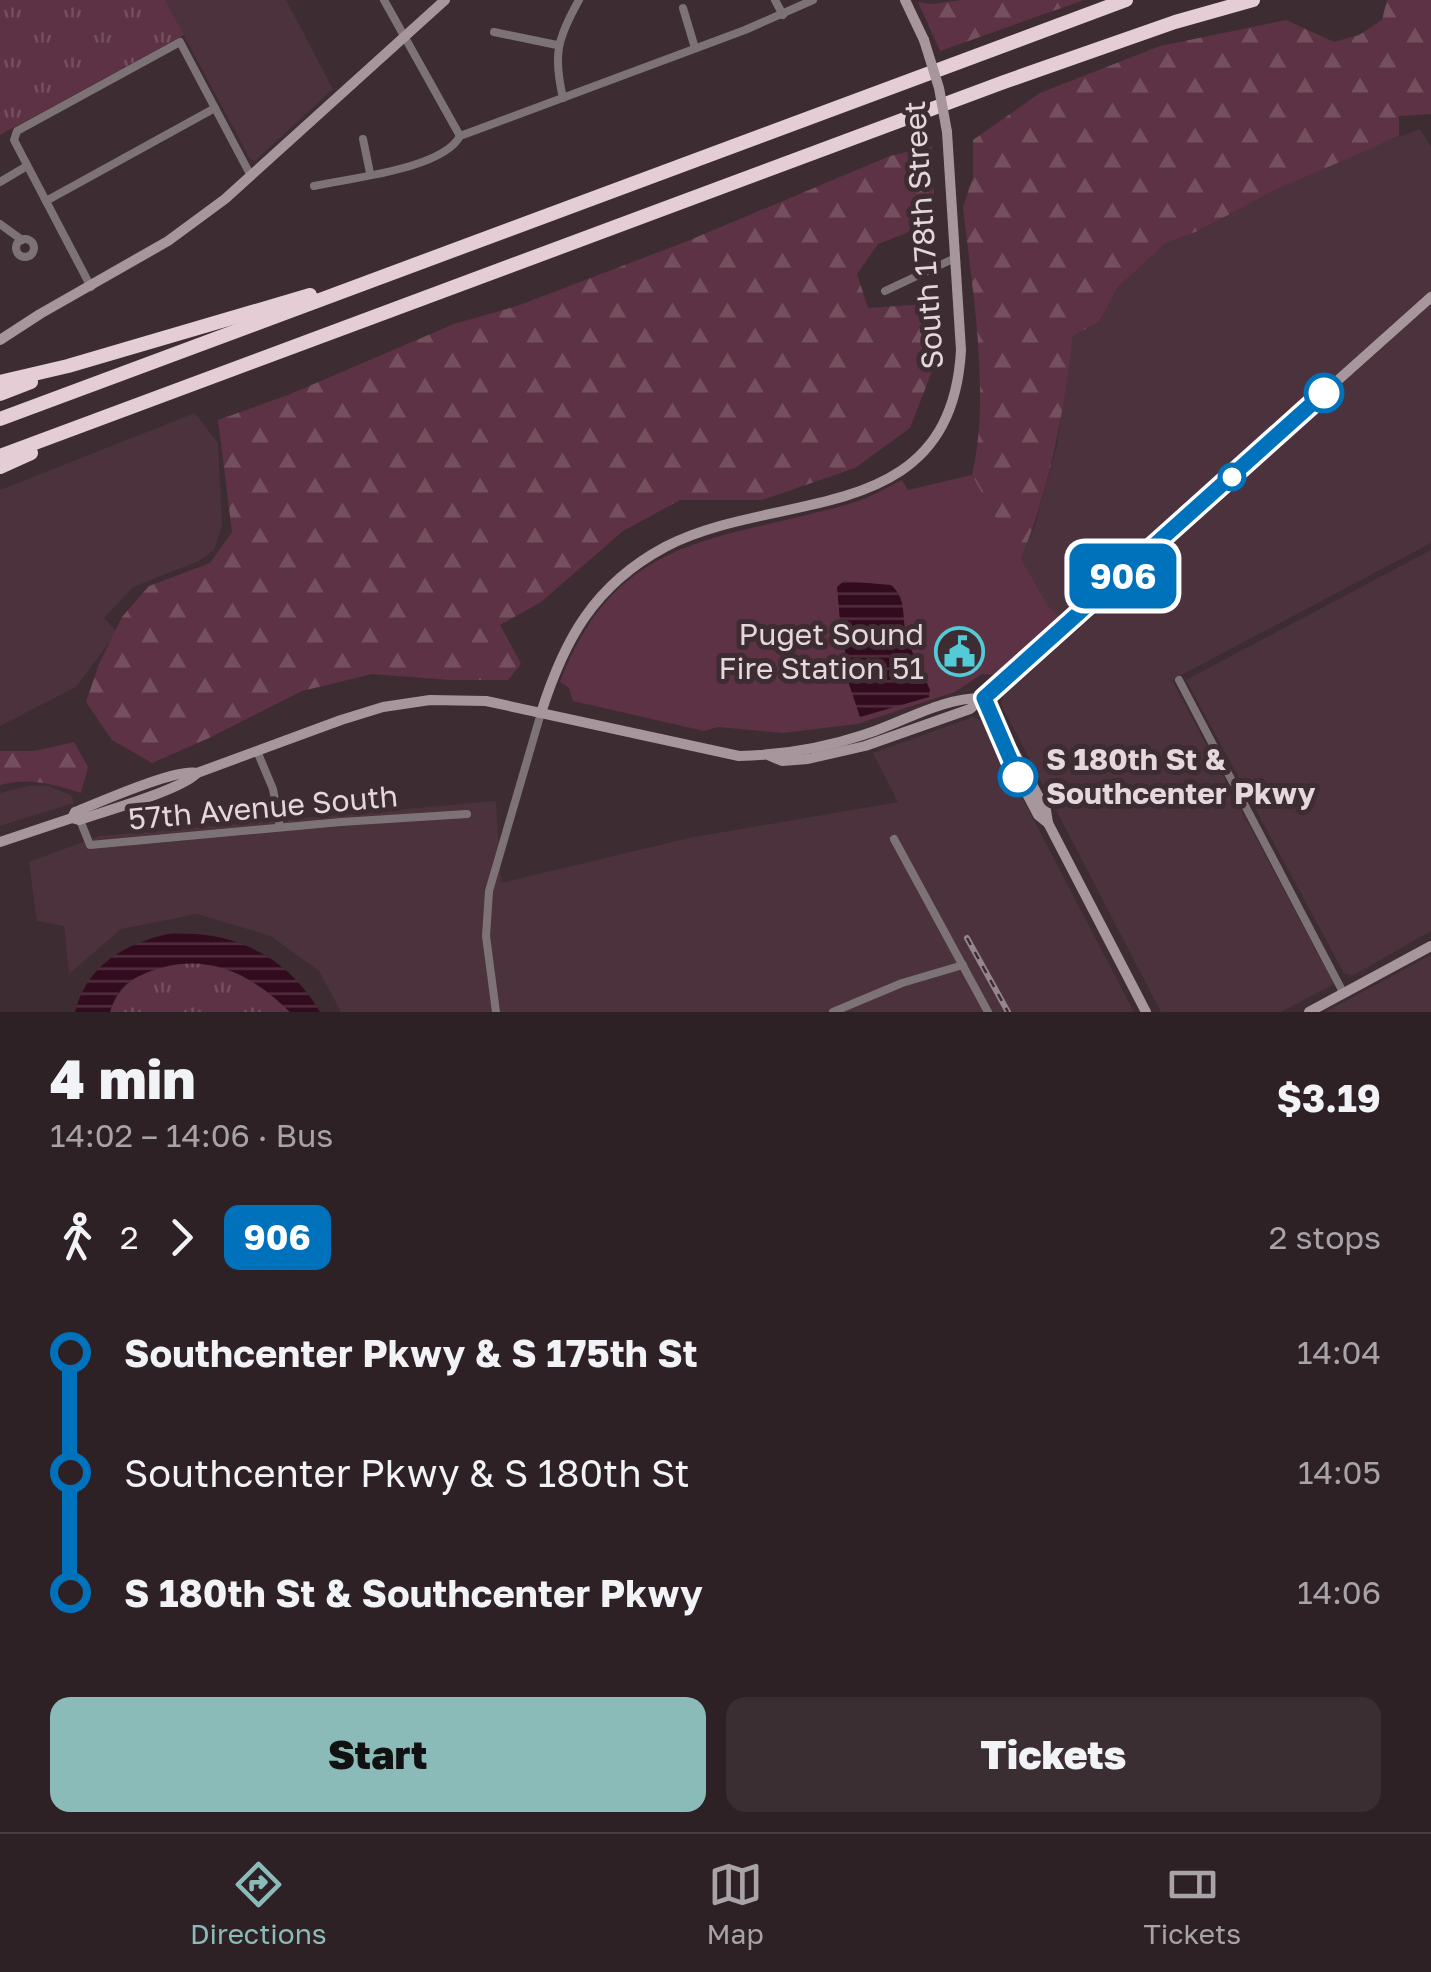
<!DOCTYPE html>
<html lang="en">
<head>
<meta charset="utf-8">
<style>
  body { margin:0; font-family:"Golos Text",sans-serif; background:#3a2e32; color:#f1f3f6; height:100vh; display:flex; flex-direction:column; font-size:38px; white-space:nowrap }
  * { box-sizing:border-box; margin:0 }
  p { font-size:32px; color:#a7a3a7 }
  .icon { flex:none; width:55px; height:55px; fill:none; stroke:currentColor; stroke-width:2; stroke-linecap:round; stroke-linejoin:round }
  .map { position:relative; height:1012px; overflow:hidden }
  .details { display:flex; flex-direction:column; background:#2e2126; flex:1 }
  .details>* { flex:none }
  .badge { padding:0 20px; border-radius:15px; font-size:35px; line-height:65px }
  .map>.badge { position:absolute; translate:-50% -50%; box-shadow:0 0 0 5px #fff }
  .legs { display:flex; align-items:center; gap:15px; height:110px; padding:0 50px; font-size:32px }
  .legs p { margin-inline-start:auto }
  .overview { display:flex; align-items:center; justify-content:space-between; height:170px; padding:0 50px }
  h1 { font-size:55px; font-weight:800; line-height:75px }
  .primary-button { display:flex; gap:20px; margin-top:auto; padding:20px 50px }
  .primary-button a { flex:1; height:115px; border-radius:20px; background:#8bbbb9; color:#111; font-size:40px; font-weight:800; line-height:115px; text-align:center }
  .primary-button a+a { background:#3a2e32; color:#f1f3f6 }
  ul { padding:0 50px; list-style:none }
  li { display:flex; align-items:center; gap:35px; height:120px; font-size:38px }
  li i { display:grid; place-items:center; width:15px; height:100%; margin:0 12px; background:currentColor }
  li i::after { content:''; width:25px; height:25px; margin:-12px; border:8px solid; border-radius:50%; background:#2e2126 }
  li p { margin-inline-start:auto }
  li:first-child i { background:linear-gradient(#0000 50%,currentColor 0) }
  li:last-child i { background:linear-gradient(currentColor 50%,#0000 0) }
  .tabs { display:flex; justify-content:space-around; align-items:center; height:140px; border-top:2px solid #493e43; background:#2e2126; font-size:28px; color:#a7a3a7 }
  .tabs a { display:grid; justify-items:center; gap:5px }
  .tabs .active { color:#8bbbb9 }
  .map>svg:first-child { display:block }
</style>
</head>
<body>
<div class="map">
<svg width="1431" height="1012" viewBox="0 0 1431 1012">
  <defs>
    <pattern id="forest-firs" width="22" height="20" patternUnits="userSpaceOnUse" patternTransform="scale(2.5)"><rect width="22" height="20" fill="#5d3244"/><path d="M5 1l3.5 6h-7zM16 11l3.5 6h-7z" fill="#744f5e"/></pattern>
    <pattern id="park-tufts" width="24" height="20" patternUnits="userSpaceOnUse" patternTransform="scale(2.5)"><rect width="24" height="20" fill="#5d3244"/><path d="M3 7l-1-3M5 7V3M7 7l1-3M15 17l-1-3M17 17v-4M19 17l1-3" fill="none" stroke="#744f5e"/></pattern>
    <pattern id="water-rules" width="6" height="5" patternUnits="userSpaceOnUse" patternTransform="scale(2.5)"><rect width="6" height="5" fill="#330b1e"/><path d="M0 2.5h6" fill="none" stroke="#502e3e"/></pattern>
  </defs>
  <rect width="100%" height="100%" fill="#3e2c33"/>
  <g fill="#4b323c">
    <path d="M165 0H286L333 89 255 161 250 159Z"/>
    <path d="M1420 129 1431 146V543L1172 680 1334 984 1281 1012H1161L1001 704 1003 696 1101 609 1096 599 1273 439 1269 430 996 675 982 674 944 696 1020 560 1035 525 1057 445 1073 336 1099 322 1118 287 1166 243 1198 231 1273 191 1369 148Z"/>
    <path d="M195 413 218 443 222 526 214 550 199 561 133 587 104 618 117 632 76 687 0 726V490Z"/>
    <path d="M1431 550V931L1352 976 1344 973 1186 680Z"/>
    <path d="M973 717 982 721 1134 1012H341L319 971 271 936 197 914 121 929 69 974 64 926 37 921 29 862 99 836 496 801 501 883 689 838 898 802 873 753Z"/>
    <path d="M28 786H48L71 795 74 803 0 826V793Z"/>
    <path d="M1431 954V1012H1325L1431 955Z"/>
  </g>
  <path fill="#5d3244" d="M972 475 1048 606 1060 618 996 675 982 674 955 692 857 724 783 733 718 727 704 731 573 701 569 688 560 682C618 531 720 542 852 503 869 498 886 488 902 480L908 490Z"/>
  <g fill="url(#forest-firs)">
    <path d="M962 0H1084L940 51 918 2 931 4Z"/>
    <path d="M1387 0H1431V114L1399 116V136L1273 191 1198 231 1166 243 1118 287 1099 322 1073 336C1064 413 1050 488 1020 561L972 475C991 396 972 289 963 207L973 177V140L1040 93 1160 46 1286 20 1334 42 1359 35 1382 20Z"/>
    <path d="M932 146 935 222 878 244 857 274 868 308 942 303 939 353 910 428 855 468 762 500H680L623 531 541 602 500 625 521 664 508 680H451L372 674 302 691 209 738 152 763 112 740 86 702 99 664 122 617 149 586 210 563 232 532 218 420 288 395 454 324 517 306 685 242 890 156Z"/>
    <path d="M74 742 88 767 81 793C53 784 29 777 0 785V751H35Z"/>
  </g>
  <g fill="url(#park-tufts)">
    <path d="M0 0H165L184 35 0 135Z"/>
    <path d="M190 962C232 964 260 984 290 1012H110C122 976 154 964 190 962Z"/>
  </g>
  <g fill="url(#water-rules)">
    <path d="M844 581 891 585C908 600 901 618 907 638 913 656 923 673 930 690L929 697 860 717 845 672V625L840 621 837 587Z"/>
    <path d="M168 934C233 930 287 955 320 1012H290C249 971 202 950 146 973 125 982 117 990 110 1012H75C87 966 123 944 168 934Z"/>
  </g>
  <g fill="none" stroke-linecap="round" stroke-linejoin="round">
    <g stroke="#7d7376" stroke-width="8">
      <path d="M384 0 460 136"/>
      <path d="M775 0 783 15"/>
      <path d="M683 8 695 48"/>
      <path d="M494 32 557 45"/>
      <path d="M563 98C553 55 557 39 579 0"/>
      <path d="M363 139 370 173"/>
      <path d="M0 182 27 166"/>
      <path d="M314 186C350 178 443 169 460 136L745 30 813 0"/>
      <path d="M46 201 215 108"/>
      <path d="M0 224 22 240"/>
      <circle cx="25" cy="248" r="9"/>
      <path d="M91 287 14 140 17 131 180 42 251 176"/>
      <path d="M885 291 955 258"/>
      <path d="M1179 680 1344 994"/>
      <path d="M257 751 273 789 280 827"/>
      <path d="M80 820 90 845 341 822 467 814"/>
      <path d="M894 839 988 1012"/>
      <path d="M496 1012 486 936 489 891 541 713"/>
      <path d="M833 1012 902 983 963 965"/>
    </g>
    <g stroke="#a7979d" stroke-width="10">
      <path d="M905 0 924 40"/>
      <path d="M0 340 40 314 168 241 225 199 445 0"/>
      <path d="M983 698 1006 744 1013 750 1046 810 1048 823 1146 1012"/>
      <path d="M541 713C564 640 594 585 665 547 778 488 951 530 961 350L947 132"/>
      <path d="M1006 744V754L1038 815 1048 823"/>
      <path d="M770 756 782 761 808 759 865 746 970 709 1431 297"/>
      <path d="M72 818 79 820C105 811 181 790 197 773L341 720 383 707 430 700 486 701 739 756C781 755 824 748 863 735 902 723 943 697 983 698"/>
      <path d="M0 842 72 818 75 812C98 803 178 767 197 773"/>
      <path d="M1309 1012 1431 946"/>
    </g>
    <g stroke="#e4cdd5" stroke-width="14">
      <path d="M0 382 68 366 310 295"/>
      <path d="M0 394 31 382"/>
      <path d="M0 419 1126 0"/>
      <path d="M0 456 1004 82 1175 22 1253 0"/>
      <path d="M0 467 31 453"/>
    </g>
    <defs>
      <path id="rail" d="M967 938 1008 1012"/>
    </defs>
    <use href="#rail" stroke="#95868b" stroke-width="6"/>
    <use href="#rail" stroke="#3e2c33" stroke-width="2.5" stroke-dasharray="8" stroke-linecap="butt"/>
    <path stroke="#a7979d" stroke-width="10" d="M924 40 939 88 947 132"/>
  </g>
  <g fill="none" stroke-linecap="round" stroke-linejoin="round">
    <defs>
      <path id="line-1" d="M1018 777 984 698 1324 393"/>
    </defs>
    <use href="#line-1" stroke="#fff" stroke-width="22"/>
    <use href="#line-1" stroke="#0072bc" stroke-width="15"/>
  </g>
  <defs>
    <symbol id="civic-ring" viewBox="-11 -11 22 22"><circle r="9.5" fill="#3e2c33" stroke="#52cbd7" stroke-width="1.5"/><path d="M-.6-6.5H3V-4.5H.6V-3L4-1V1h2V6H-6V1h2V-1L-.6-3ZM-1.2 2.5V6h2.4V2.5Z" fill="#52cbd7"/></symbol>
  </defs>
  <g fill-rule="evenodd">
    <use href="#civic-ring" x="932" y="624" width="55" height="55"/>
  </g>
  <g fill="#fff" stroke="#0072bc" stroke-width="5">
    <circle cx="1324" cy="393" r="18"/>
    <circle cx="1232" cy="477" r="12"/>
    <circle cx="1018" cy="777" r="18"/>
  </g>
  <g text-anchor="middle" stroke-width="10" stroke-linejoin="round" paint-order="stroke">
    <g font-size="30" fill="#e4d8dc" stroke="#3e2c33">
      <text transform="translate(924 235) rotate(-94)" y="10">South 178th Street</text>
      <text transform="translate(263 808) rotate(-5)" y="10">57th Avenue South</text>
    </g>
    <g font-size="30" fill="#e4d8dc" stroke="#3e2c33" text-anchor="end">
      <text x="924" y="645">Puget Sound<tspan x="924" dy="34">Fire Station 51</tspan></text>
    </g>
    <g font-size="30" font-weight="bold" fill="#e4d8dc" stroke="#3e2c33" text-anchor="start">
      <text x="1046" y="770">S 180th St &amp;<tspan x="1046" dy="34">Southcenter Pkwy</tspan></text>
    </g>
  </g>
</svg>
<b class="badge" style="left:1123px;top:576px;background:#0072bc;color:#fff">906</b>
</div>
<section class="details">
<div class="overview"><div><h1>4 min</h1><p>14:02 – 14:06 · Bus</p></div><b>$3.19</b></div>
<div class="legs"><svg class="icon" aria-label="walk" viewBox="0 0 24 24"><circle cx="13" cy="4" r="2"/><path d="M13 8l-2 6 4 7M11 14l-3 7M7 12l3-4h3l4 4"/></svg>2<svg class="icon" aria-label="forward" viewBox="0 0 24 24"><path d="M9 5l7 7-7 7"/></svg><b class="badge" style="background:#0072bc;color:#fff">906</b><p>2 stops</p></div>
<ul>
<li><i style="color:#0072bc"></i><b>Southcenter Pkwy &amp; S 175th St</b><p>14:04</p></li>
<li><i style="color:#0072bc"></i><span>Southcenter Pkwy &amp; S 180th St</span><p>14:05</p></li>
<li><i style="color:#0072bc"></i><b>S 180th St &amp; Southcenter Pkwy</b><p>14:06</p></li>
</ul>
<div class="primary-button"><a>Start</a><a>Tickets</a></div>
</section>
<nav class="tabs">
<a class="active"><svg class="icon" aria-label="directions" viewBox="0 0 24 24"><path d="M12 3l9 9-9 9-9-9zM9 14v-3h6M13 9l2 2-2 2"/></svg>Directions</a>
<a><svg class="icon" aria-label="map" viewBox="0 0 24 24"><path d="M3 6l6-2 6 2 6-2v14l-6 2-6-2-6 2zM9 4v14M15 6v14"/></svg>Map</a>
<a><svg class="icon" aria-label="tickets" viewBox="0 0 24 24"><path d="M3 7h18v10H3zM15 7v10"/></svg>Tickets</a>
</nav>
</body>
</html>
